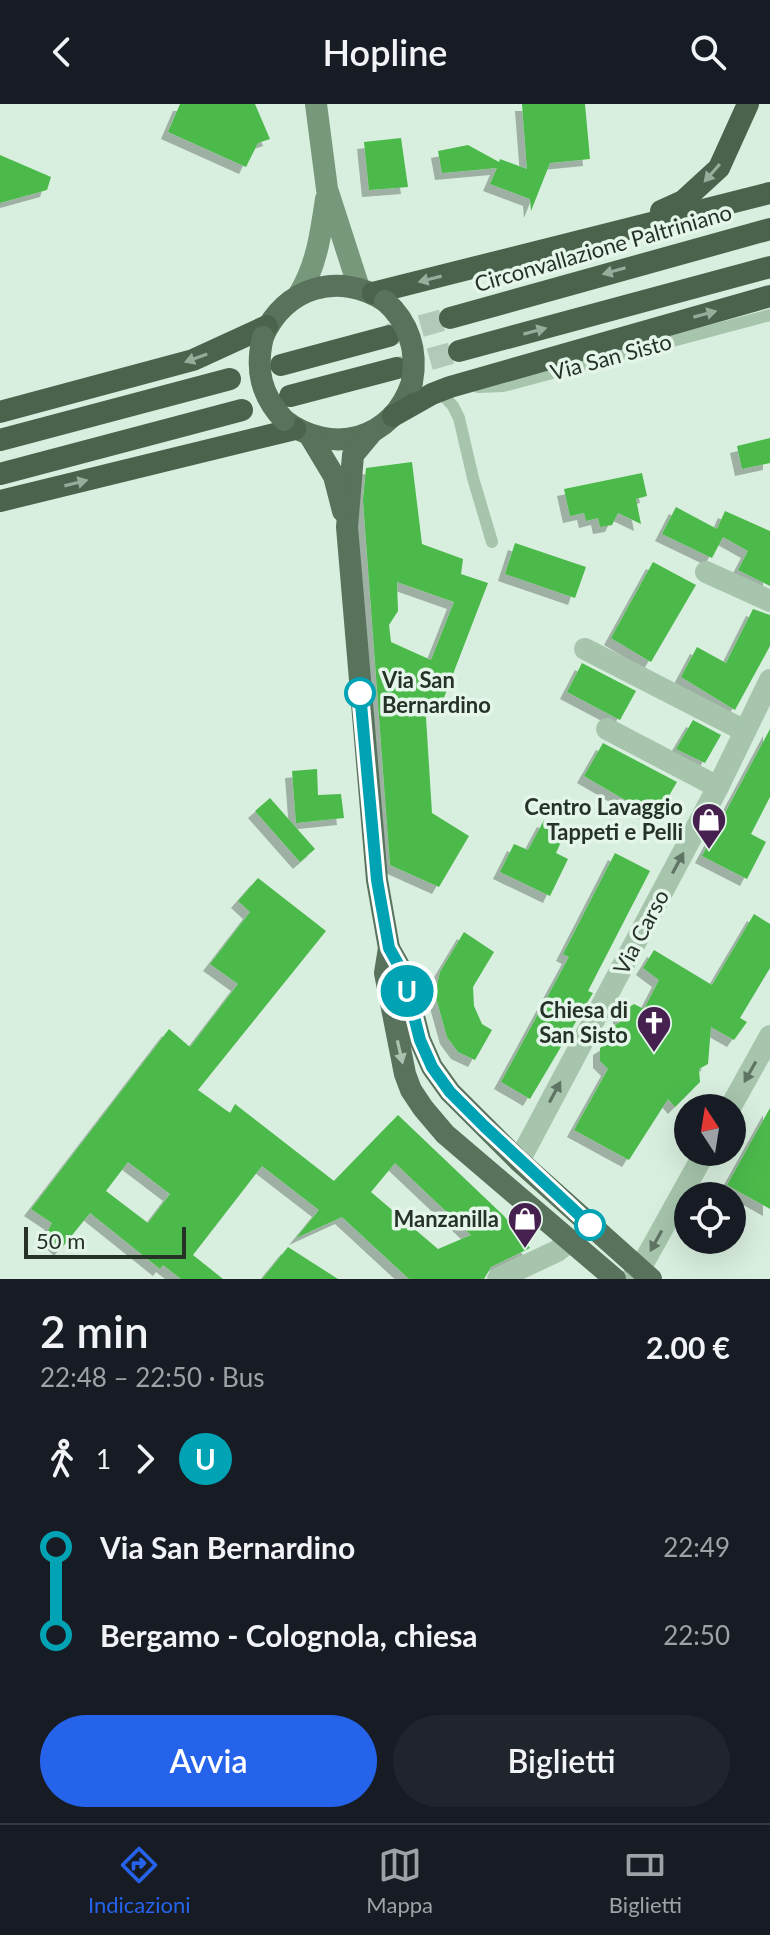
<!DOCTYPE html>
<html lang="it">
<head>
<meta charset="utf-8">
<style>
  body { margin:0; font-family:Lato,sans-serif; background:#20242c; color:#f1f3f6; height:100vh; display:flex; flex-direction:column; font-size:30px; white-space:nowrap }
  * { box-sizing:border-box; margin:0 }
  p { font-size:26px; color:#9ea1a6 }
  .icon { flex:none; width:44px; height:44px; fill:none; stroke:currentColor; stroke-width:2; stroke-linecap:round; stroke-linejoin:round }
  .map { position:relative; height:1175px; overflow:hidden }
  .panel { display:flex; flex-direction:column; background:#171b24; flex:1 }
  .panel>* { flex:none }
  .badge { padding:0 16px; border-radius:26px; font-size:28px; line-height:52px }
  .needle { width:52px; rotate:348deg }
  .buttons { position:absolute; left:674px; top:990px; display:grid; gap:16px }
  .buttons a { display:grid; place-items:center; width:72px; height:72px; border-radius:50%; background:#171b24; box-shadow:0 8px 32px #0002; font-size:40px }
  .scale { position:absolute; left:24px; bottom:20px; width:162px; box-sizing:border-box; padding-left:8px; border:4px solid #263127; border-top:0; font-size:22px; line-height:28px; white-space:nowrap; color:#263127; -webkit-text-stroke:6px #e4f6e9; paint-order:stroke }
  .map>.badge { position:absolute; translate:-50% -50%; box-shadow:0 0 0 4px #fff }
  .legs { display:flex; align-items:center; gap:12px; height:88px; padding:0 40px; font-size:26px }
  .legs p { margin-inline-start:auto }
  .head { display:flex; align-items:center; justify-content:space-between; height:136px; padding:0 40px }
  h1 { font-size:44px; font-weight:600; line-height:60px }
  .button { display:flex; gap:16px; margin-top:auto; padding:16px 40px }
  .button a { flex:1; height:92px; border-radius:48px; background:#2563eb; color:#fff; font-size:32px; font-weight:600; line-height:92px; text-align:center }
  .button a+a { background:#20242c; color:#f1f3f6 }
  ul { padding:0 40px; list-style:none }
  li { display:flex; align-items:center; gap:28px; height:88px; font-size:30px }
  li i { display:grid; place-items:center; width:12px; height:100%; margin:0 10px; background:currentColor }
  li i::after { content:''; width:20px; height:20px; margin:-10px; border:6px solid; border-radius:50%; background:#171b24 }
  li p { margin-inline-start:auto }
  li:first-child i { background:linear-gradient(#0000 50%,currentColor 0) }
  li:last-child i { background:linear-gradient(currentColor 50%,#0000 0) }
  header { display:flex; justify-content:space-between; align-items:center; height:104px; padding:0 40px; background:#171b24; font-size:36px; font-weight:600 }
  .dock { display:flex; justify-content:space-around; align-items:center; height:112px; border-top:2px solid #363941; background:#171b24; font-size:22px; color:#9ea1a6 }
  .dock a { display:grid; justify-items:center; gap:4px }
  .dock .on { color:#2563eb }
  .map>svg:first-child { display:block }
</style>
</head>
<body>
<header><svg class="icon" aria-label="back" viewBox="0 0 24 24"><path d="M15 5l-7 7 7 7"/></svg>Hopline<svg class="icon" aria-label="search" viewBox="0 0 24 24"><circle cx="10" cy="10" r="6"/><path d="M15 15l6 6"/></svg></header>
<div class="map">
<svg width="770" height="1175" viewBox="0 0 770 1175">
  <defs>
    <filter id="shadow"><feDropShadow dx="-7" dy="7" stdDeviation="0" flood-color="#0004"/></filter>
  </defs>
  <rect width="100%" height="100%" fill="#d8eede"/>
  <g fill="#4bba4b" fill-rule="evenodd" filter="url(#shadow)">
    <path d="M180 0H255L270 35 258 39 246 63 168 28Z"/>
    <path d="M522 0H585L590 55 550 59 531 107 530 95 490 80 497 64 442 69 438 47 468 41 499 58 500 55 527 65Z"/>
    <path d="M401 34 408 83 369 86 364 38Z"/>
    <path d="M0 51 51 73 47 86 0 99Z"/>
    <path d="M770 334V359L742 365 737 342Z"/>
    <path d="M412 358 422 440 463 455 461 470 488 479 440 604 425 598 432 709 469 732 439 783 390 761 363 396 366 364ZM397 478 454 498 431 556 391 538 389 521 398 507Z"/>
    <path d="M642 369 647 392 636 395 641 420 618 409 612 421 600 423 598 414 586 417 584 409 570 412 564 385Z"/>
    <path d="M676 403 717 425 725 407 770 427V482L738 466 748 447 723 433 712 454 662 430Z"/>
    <path d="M515 439 586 463 575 494 505 470Z"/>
    <path d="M653 458 696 481 651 558 611 534Z"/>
    <path d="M753 505 770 511V542L735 606 681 573 697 543 726 559Z"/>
    <path d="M582 559 636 587 620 616 567 588Z"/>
    <path d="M693 616 721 631 705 659 676 645Z"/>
    <path d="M770 625V693L751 730 766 738 747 775 702 752Z"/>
    <path d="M603 639 677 678 656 714 584 672Z"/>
    <path d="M317 665 318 691 341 690 344 714 296 719 292 667Z"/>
    <path d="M270 694 315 745 300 758 255 707Z"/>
    <path d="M544 716 566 727 556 749 568 755 550 792 500 768 514 740 528 746Z"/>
    <path d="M615 749 650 767 588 887 593 889 530 995 501 978 569 853 563 850Z"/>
    <path d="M258 774 326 827 198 986 230 1009 235 1000 334 1077 398 1011 504 1112 530 1144 491 1163 484 1175H409L342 1113 296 1134 319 1106 262 1062 193 1151 223 1175H181L163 1161 160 1165 90 1109 61 1145 46 1130 52 1119 31 1105 169 925 190 943 238 880 210 860 250 808 238 797ZM128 1058 170 1090 148 1119 106 1087ZM395 1059 471 1131 438 1145 371 1088Z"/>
    <path d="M754 810 770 820V864L740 914 747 918 734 936 711 923 708 960 699 965 700 978 675 1003 668 995 629 1056 574 1026 608 965 600 957V944L608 939V926L620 918V909L634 900 644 905 659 876 643 864 654 846 712 881Z"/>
    <path d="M464 828 494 848 473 883 474 902 482 920 492 926 475 956 458 948 447 933 435 890 440 868Z"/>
    <path d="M770 1004V1105L727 1081Z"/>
    <path d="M288 1143 338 1175H262Z"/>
  </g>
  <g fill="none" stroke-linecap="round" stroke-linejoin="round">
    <g stroke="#b4c8b9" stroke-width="22" stroke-dasharray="22 11" stroke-linecap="butt">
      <path d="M389 231 450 214"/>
      <path d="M398 264 459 247"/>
    </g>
    <g stroke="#a6c5ac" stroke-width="12">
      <path d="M478 283 503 282 770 211"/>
      <path d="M439 287 453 302 459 314 473 374 492 438"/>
    </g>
    <g stroke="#a6c5ac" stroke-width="22">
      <path d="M706 468 770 497"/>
      <path d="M585 545 745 627"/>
      <path d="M607 625 718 683"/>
      <path d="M730 1004 770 932"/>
      <path d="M519 1057 718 683 770 576"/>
      <path d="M498 1175 557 1147 571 1136"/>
      <path d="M631 1175 640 1165 705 1048"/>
    </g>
    <g stroke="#78987b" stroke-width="22">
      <path d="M316 0 327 85 359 184"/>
      <path d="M299 190C317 161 321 128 326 95"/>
    </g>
    <g stroke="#58725b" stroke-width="22">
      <path d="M263 233C284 183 339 167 385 197"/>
      <path d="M284 316C331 352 393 337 412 278"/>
      <path d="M373 327 353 351 347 423 377 776 389 844 403 869 420 936 432 963 450 988 519 1057 651 1175"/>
      <path d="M310 332 334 372 343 407"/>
      <path d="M389 844 385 869 405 970 411 986 423 1004 445 1030 615 1175"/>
    </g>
    <g stroke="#4b624d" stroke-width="22">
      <path d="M661 107 683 97 719 64 748 0"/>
      <path d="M373 189 770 89"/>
      <path d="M450 214 770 125"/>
      <path d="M459 247 770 163"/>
      <path d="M281 261 389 232"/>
      <path d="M290 292 397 264"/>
      <path d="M0 308 193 256 267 222"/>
      <path d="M393 312 432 290 450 283 770 192"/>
      <path d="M0 336 230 275"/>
      <path d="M0 370 242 306"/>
      <path d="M0 397 295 325"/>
    </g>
    <g stroke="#58725b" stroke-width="22">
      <path d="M385 197C409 218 418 247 412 278"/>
      <path d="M263 233C255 266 261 291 284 316"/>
    </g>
  </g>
  <defs><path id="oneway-solid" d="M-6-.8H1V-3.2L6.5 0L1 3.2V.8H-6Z" transform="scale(2)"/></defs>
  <g fill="#98ac9b">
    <use href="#oneway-solid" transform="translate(712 69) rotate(131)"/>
    <use href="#oneway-solid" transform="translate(614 167) rotate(164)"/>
    <use href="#oneway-solid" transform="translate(430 175) rotate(166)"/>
    <use href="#oneway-solid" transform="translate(705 210) rotate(-15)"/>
    <use href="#oneway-solid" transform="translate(535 227) rotate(-15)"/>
    <use href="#oneway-solid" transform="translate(196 254) rotate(160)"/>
    <use href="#oneway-solid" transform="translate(76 379) rotate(-14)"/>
  </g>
  <g fill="#607463">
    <use href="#oneway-solid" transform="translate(678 759) rotate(-62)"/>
    <use href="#oneway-solid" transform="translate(750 968) rotate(119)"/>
    <use href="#oneway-solid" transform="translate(555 988) rotate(-62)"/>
    <use href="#oneway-solid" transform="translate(656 1137) rotate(119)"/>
  </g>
  <use fill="#acc1b0" href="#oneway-solid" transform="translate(400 948) rotate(77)"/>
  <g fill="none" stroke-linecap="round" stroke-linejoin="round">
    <defs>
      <path id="line-1" d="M360 589 377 776 389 844 403 869 420 936 432 963 450 988 484 1022 590 1121"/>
    </defs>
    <use href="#line-1" stroke="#fff" stroke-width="18"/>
    <use href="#line-1" stroke="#00a3b4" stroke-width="12"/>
  </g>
  <defs>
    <symbol id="shop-pin" viewBox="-11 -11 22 30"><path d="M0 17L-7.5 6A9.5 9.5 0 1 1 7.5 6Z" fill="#46204f" stroke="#e4f6e9"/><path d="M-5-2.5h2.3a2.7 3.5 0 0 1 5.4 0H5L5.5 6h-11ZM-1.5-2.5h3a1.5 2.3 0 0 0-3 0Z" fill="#fff"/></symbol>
    <symbol id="church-pin" viewBox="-11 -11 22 30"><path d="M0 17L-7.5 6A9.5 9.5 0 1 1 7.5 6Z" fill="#46204f" stroke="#e4f6e9"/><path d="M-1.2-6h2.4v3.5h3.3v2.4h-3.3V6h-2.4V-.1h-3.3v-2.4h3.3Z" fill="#fff"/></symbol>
  </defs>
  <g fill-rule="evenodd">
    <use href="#shop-pin" x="689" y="696" width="40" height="54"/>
    <use href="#church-pin" x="634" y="899" width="40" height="54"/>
    <use href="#shop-pin" x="505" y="1095" width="40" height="54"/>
  </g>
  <g fill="#fff" stroke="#00a3b4" stroke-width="4">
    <circle cx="360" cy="589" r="14"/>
    <circle cx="590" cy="1121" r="14"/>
  </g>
  <g text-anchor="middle" stroke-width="7" stroke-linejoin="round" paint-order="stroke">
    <g font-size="22" fill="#263127" stroke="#e4f6e9">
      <text transform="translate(603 144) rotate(-16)" y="8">Circonvallazione Paltriniano</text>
      <text transform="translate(611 253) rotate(-15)" y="8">Via San Sisto</text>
      <text transform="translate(641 828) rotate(-62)" y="8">Via Carso</text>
    </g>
    <g font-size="22" font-weight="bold" fill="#263127" stroke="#e4f6e9" text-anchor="start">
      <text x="382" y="584">Via San<tspan x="382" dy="25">Bernardino</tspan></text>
    </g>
    <g font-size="22" font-weight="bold" fill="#263127" stroke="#e4f6e9" text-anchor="end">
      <text x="683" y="711">Centro Lavaggio<tspan x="683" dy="25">Tappeti e Pelli</tspan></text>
      <text x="628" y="914">Chiesa di<tspan x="628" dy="25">San Sisto</tspan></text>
      <text x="499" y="1123">Manzanilla</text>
    </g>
  </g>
</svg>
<div class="buttons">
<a><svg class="needle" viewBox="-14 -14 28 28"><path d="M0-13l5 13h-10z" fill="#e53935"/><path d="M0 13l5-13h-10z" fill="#9ea1a6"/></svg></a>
<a><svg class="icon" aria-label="locate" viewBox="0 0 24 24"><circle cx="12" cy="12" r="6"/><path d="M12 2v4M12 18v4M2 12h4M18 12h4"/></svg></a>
</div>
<div class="scale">50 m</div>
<b class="badge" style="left:407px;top:887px;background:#00a3b4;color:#fff">U</b>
</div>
<section class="panel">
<div class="head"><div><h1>2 min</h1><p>22:48 – 22:50 · Bus</p></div><b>2.00 €</b></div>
<div class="legs"><svg class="icon" aria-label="walk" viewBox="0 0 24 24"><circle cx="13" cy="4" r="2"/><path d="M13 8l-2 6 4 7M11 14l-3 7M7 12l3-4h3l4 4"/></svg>1<svg class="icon" aria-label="forward" viewBox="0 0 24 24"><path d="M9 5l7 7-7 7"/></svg><b class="badge" style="background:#00a3b4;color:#fff">U</b></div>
<ul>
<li><i style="color:#00a3b4"></i><b>Via San Bernardino</b><p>22:49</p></li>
<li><i style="color:#00a3b4"></i><b>Bergamo - Colognola, chiesa</b><p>22:50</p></li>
</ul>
<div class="button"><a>Avvia</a><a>Biglietti</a></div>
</section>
<nav class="dock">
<a class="on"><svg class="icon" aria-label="directions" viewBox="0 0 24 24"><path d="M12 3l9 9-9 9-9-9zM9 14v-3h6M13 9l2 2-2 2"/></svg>Indicazioni</a>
<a><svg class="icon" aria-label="map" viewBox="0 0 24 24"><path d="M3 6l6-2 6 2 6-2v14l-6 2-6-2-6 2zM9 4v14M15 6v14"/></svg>Mappa</a>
<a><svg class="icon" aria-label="tickets" viewBox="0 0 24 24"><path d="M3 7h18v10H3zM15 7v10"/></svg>Biglietti</a>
</nav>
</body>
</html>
